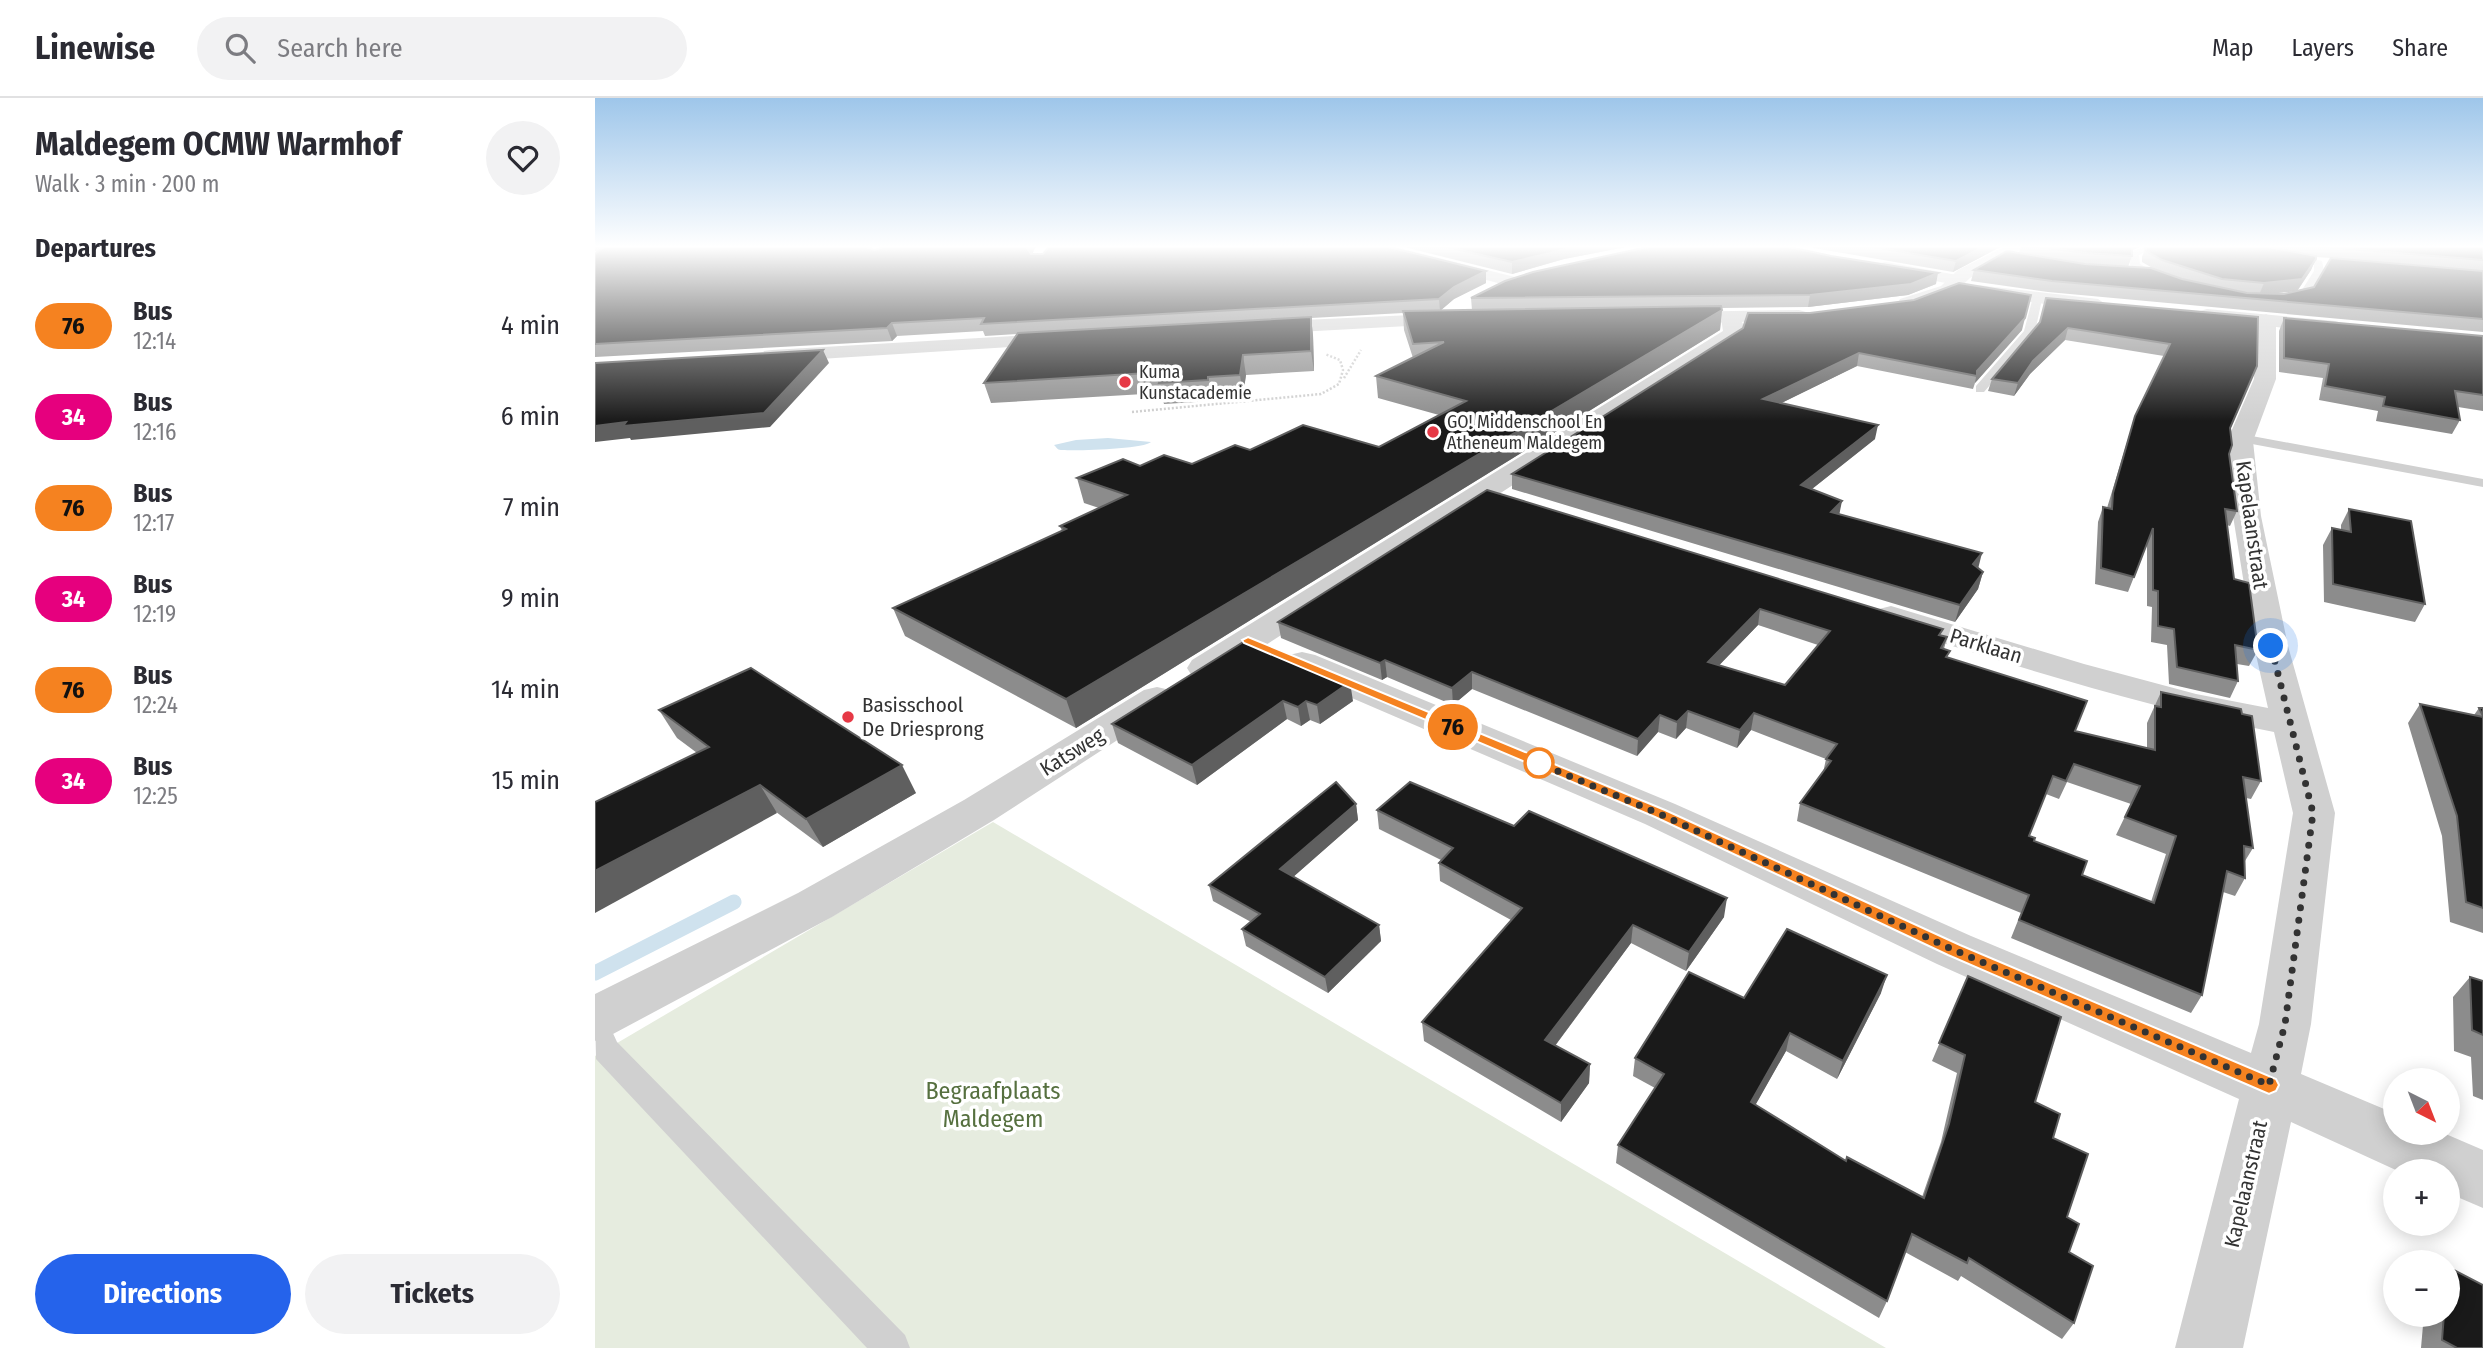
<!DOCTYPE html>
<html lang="en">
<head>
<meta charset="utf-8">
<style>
  body { margin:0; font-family:"Fira Sans Condensed",sans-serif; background:#f2f2f3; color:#2b2b33; height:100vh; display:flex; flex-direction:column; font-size:26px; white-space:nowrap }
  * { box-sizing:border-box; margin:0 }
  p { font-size:23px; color:#7c7c81 }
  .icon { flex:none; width:38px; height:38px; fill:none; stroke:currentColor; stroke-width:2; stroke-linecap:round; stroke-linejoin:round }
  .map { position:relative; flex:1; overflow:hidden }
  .side { display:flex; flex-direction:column; background:#fff; width:595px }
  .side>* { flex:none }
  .badge { padding:0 14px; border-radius:23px; font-size:24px; line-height:46px }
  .needle { width:46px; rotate:138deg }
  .fabs { position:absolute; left:1788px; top:970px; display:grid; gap:14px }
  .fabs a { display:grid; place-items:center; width:77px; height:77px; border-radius:50%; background:#fff; box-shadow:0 4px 18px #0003; font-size:35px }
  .you { position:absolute; width:35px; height:35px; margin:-18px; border:5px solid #fff; border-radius:50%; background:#1a73e8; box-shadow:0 0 0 10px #1a73e833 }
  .map>.badge { position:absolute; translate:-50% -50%; box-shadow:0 0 0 4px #fff }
  h2 { padding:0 35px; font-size:26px; line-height:63px }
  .round { display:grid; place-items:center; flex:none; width:74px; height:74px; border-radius:37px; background:#f2f2f3 }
  .summary { display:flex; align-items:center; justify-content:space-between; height:119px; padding:0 35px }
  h1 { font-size:33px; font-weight:700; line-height:52px }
  .button { display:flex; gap:14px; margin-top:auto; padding:14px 35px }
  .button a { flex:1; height:80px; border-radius:42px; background:#2563eb; color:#fff; font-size:28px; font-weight:700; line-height:80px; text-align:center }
  .button a+a { background:#f2f2f3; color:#2b2b33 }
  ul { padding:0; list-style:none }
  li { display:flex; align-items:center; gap:21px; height:91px; padding:0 35px }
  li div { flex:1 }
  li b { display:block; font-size:26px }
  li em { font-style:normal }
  li .badge { min-width:77px; font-weight:700; text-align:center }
  header { display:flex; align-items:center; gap:42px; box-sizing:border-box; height:98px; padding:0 35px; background:#fff; border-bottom:2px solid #e1e1e2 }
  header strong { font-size:33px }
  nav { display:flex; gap:38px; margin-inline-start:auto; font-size:24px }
  .search { width:490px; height:63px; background:#f2f2f3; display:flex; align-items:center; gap:18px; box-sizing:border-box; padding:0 24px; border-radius:38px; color:#7c7c81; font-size:26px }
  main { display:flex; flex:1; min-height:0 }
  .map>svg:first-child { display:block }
</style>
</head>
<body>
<header>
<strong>Linewise</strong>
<div class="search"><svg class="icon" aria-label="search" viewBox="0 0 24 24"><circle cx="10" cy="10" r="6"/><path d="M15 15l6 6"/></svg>Search here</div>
<nav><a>Map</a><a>Layers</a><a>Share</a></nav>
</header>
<main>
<section class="side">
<div class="summary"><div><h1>Maldegem OCMW Warmhof</h1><p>Walk · 3 min · 200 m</p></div><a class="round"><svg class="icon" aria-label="heart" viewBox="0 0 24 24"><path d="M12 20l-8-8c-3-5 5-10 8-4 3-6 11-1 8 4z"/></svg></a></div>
<h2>Departures</h2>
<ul>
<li><span class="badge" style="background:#f58220;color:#111">76</span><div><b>Bus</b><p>12:14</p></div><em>4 min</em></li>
<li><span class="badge" style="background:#e6007e;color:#fff">34</span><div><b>Bus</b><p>12:16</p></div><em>6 min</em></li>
<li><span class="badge" style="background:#f58220;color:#111">76</span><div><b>Bus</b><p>12:17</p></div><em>7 min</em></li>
<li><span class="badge" style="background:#e6007e;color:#fff">34</span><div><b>Bus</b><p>12:19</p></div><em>9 min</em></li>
<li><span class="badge" style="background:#f58220;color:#111">76</span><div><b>Bus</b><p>12:24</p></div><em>14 min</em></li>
<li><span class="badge" style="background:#e6007e;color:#fff">34</span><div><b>Bus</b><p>12:25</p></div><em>15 min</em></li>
</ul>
<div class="button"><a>Directions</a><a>Tickets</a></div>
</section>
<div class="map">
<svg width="1888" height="1250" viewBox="0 0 1888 1250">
  <rect width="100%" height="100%" fill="#fff"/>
  <path fill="#e6ecdf" d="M398 724 1291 1250H0V958Z"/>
  <path fill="#cfe2ee" d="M513 340 556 344C549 351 482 353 468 352 462 352 463 351 459 347L481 342Z"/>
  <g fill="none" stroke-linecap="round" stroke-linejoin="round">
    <path stroke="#cfe2ee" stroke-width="15" d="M0 875 139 804"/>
    <g stroke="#cdcdcd" stroke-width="2.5" stroke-dasharray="2 2" stroke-linecap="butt">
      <path d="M749 280 766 252"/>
      <path d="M537 314 726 296 744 286 748 272 745 262 730 256"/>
    </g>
    <g fill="#d0d0d0" fill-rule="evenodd">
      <path d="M1552 148H1562L1544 157 1545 166 1571 181V185H1565L1535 167 1536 154Z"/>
      <path d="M1638 148H1652L1727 163 1729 173 1712 199 1685 203V199L1705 195 1719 173V167Z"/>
      <path d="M1438 199 1447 201 1440 234 1389 294H1381V288L1429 233Z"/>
      <path d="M1646 336 1888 381V389L1641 343V337Z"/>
      <path d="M0 915 10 918 22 944 310 1237 315 1250H272L1 961Z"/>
    </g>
    <g fill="#d0d0d0" fill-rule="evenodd">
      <path d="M771 148H796L928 181 931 185 922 190 773 151Z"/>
      <path d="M1291 164 1362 177 1371 182 1362 187 1285 173 1282 169 1285 165Z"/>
      <path d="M1136 214 1143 216 1149 228 1145 240 623 578 610 581 597 578 592 570 597 562 1128 233 1126 220Z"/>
      <path d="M1671 216 1681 222V281L1658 343 1666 418 1693 548 1740 715 1716 926 1706 976 1801 1016V1034H1846L1888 1052V1110L1853 1095V1073H1803L1696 1024 1648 1250H1580L1644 1001 1342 866 1050 726 694 573 689 565 694 557 707 554 720 557 1080 706 1376 838 1656 955 1664 926 1698 715 1679 634C1544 608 1415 566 1284 525L1279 518 1284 511 1296 508 1489 566 1601 596 1673 610 1659 548 1638 418 1632 343 1659 281 1661 222Z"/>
      <path d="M562 589 575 592 581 600 575 608 399 722 237 819 18 936 0 943V896L203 795 369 702 549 592Z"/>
    </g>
    <g fill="#d0d0d0" fill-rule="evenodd">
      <path d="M1411 148H1431L1375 180 1358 196 1312 211 1303 205 1305 201 1346 188 1363 172Z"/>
      <path d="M1382 187 1503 201 1512 207 1503 213 1376 196 1373 192 1376 188Z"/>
      <path d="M1612 211 1740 223 1747 225 1750 229 1747 233 1740 235 1605 221 1602 217 1605 213Z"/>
      <path d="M1204 212 1211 214 1214 218 1211 222 1075 226 1065 220 1075 214Z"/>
      <path d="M861 215 871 221 868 225 666 236 659 234 656 230 659 226 666 224Z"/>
      <path d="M470 235 477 237 480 241 477 245 177 264 169 263 166 258 169 253 177 252Z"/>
    </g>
  </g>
  <g fill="#8c8c8c" fill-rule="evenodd">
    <path d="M0 148H270L280 152 287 149 283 148H441L437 156 891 185 859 201 846 212H877L876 200 1341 186 1313 197 1213 209 1127 210 1125 232 481 630 310 538 298 510 467 433 465 428 504 410 489 405 482 380 545 368 597 366 655 352 784 349 844 317 783 300 781 278 818 260 809 232 808 215 716 220 718 237 719 273 651 277 648 297 617 299V303L569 306 566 295 396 305 389 285 422 236 390 238 388 233 302 238 297 243 0 259V156L2 154 0 153Z"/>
    <path d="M805 148H1036L969 161 917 176Z"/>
    <path d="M1207 148H1407L1358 174Z"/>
    <path d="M1426 148H1547L1537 152V158L1533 169 1561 172 1547 164V159L1551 148H1888V234L1453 194 1376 183 1379 172 1424 155ZM1721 159 1736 160 1719 189 1703 192 1716 172ZM1702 193 1689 196 1677 195Z"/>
    <path d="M1451 200 1663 219 1635 330 1634 356 1642 413 1635 428 1632 427 1639 481 1663 552 1654 568 1642 566 1643 583 1635 600 1574 586 1572 547 1556 544 1557 509 1552 508V446L1533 494 1500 486 1503 424 1508 409 1512 410 1540 318 1569 258 1470 242 1435 276 1419 298 1393 293 1397 281 1444 225Z"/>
    <path d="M1689 220 1888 238V313L1863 309 1865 322 1857 336 1781 323 1783 313 1724 302 1728 280 1684 274V233Z"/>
    <path d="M1148 230 1427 232 1380 285 1378 291 1262 268 1186 305 1280 341 1217 391 1244 416 1383 470 1388 474 1383 491 1360 524 917 391V376Z"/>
    <path d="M892 392 1352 539 1349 551 1353 560 1480 633 1552 650V625L1566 594 1647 616 1666 683 1656 701 1651 700 1658 750 1650 763V780L1640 798 1628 794 1607 897 1596 915 1416 840 1426 815 1202 723 1205 705 1228 675 1231 661 1156 632 1142 650 1091 630 1081 641 1063 634 1042 658 877 591 858 607 792 579 787 582 686 540 683 524ZM1163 527 1223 547 1190 587 1124 567ZM1472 684 1536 706 1521 737 1571 756 1556 804 1487 777 1439 743 1434 738 1451 696 1464 701Z"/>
    <path d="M1754 411 1830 506 1820 524 1729 504 1728 447 1737 430 1746 432V427Z"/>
    <path d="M653 541 758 603 725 626 715 622 706 628 692 621 602 687 523 645 517 626Z"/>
    <path d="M1825 606 1879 617 1884 610H1888V835L1855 824 1847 738 1813 625Z"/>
    <path d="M64 612 321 695 228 749 82 640Z"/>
    <path d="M761 706 763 722 698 779 784 827 786 843 733 895 651 848 647 831 656 824 618 803 614 787Z"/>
    <path d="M782 712 1129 819 1091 873 1036 845 960 948 995 966 994 985 966 1024 829 943 827 924 916 822 845 783 844 765 846 762 784 731Z"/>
    <path d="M1373 878 1458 1040 1472 1119 1479 1225 1467 1241 1366 1178 1363 1183 1310 1154 1292 1203 1284 1220 1021 1065 1023 1047 1060 990 1038 978 1040 960 1149 900 1286 895 1242 981 1191 953 1160 1007 1251 1063 1327 1099 1346 1044 1362 975 1337 963Z"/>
    <path d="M1875 879 1888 883V1002L1878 998 1876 959 1859 953 1858 899Z"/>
    <path d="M1829 1216H1853L1888 1250H1826Z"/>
  </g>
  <g fill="#5f5f5f">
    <path d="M433 148H441L435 161 432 150Z"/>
    <path d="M984 148H1036L969 161 917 176V164Z"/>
    <path d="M1390 148H1407L1358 174 1361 163Z"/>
    <path d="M1535 148H1547L1533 154Z"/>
    <path d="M1721 161 1716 172 1702 193 1664 197 1669 185Z"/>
    <path d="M891 173V185L859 201 845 213 844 201 859 189Z"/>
    <path d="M1343 175 1341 186 1313 197 1213 209 1215 197Z"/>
    <path d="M1127 212 1125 232 481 630 471 601Z"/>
    <path d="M716 219 718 237 719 273 716 253Z"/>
    <path d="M1430 220 1427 232 1380 285 1382 273Z"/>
    <path d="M297 225 302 238 297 243 292 230Z"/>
    <path d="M1473 230 1470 242 1435 276 1419 298 1423 285 1438 263Z"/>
    <path d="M228 252 234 265 175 329 36 342 35 340 0 344V328L31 324Z"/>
    <path d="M1264 255 1262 268 1166 315 1168 301Z"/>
    <path d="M648 257 651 277 648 297 645 277Z"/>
    <path d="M1283 327 1280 341 1203 402 1206 387Z"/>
    <path d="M1247 403 1244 418 1236 414Z"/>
    <path d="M1387 455 1383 471 1378 466Z"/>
    <path d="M1388 474 1383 491 1360 524 1365 507Z"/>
    <path d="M1165 511 1163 527 1111 581 1113 564Z"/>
    <path d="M790 562 792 579 787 582 785 565Z"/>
    <path d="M877 574V591L858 607 857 590Z"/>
    <path d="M755 584 758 603 725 626 722 607Z"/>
    <path d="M688 603 692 621 602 687 597 667Z"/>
    <path d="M711 603 715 622 706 628 703 609Z"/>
    <path d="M1093 613 1091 630 1081 641 1082 624Z"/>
    <path d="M1159 615 1156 632 1142 650 1145 632Z"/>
    <path d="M1065 617 1063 634 1042 658 1043 641Z"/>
    <path d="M307 667 321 695 228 749 211 721Z"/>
    <path d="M165 687 182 715 0 815V773Z"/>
    <path d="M761 706 763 722 689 787 685 771Z"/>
    <path d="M1132 800 1129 819 1091 873 1094 854Z"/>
    <path d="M784 827 786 843 733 895 730 879Z"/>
    <path d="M1038 827 1036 845 950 961V942Z"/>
    <path d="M1292 877 1286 895 1242 981 1248 963Z"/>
    <path d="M1195 935 1191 953 1152 1022 1156 1004Z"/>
    <path d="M995 966 994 985 966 1024V1005Z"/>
  </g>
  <g fill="#1a1a1a" stroke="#5f5f5f" stroke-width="2" fill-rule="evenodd">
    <path d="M4 148H270L280 152 290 148H433L432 150 436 156H448L454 148H790L891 173 859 189 844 201 386 226 389 220 297 225 292 230 0 246V156L8 149Z"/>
    <path d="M847 148H984L917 164Z"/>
    <path d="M1057 148H1190L1236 158 1343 175 1316 186 1215 197 876 200 910 183 938 174Z"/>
    <path d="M1271 148H1390L1361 163Z"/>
    <path d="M1434 148H1537V158L1491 155Z"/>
    <path d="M1550 148H1669L1721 158V161L1707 181 1669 185 1627 181 1567 162 1551 153Z"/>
    <path d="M1723 148H1888V162L1729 149Z"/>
    <path d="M1412 153 1490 166 1556 170 1587 181 1652 195 1689 196 1719 189 1736 160 1888 173V221L1457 183 1379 172Z"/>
    <path d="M1364 185 1436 197 1430 220 1382 273V278L1264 255 1168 301 1283 327 1206 387 1247 403 1236 414 1387 455 1378 466 1388 474 1365 507 917 376 1148 230 1153 215H1215L1319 202Z"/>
    <path d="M1451 200 1663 219 1662 268 1635 330 1637 347 1634 356 1642 413 1630 411 1639 481 1654 485 1663 552 1640 547 1643 583 1582 569 1579 531 1563 528V493L1558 492V430L1539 479 1506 470 1508 409 1517 411 1518 395 1540 318 1575 246 1473 230 1438 263 1423 285 1397 281 1445 224Z"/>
    <path d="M1126 208 1127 212 471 601 298 510 471 431 465 428 532 397 482 380 528 361 545 368 569 357 597 366 640 347 655 352 708 327 784 349 871 303 781 278 849 244 818 246 808 213Z"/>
    <path d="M716 219V253L648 257 645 277 613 279V282L564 285 568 274 389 285 423 235Z"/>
    <path d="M1689 220 1888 238V297L1860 293 1865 322 1788 308 1790 299 1730 288 1734 266 1689 260Z"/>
    <path d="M228 252 169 315 28 328 31 324 0 328V265Z"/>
    <path d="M892 392 1348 531 1344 537 1352 539 1346 550 1355 553 1351 559 1492 603 1480 633 1560 652V608L1566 609V594L1646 611 1647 616 1657 618 1666 683 1648 679 1658 750 1649 748 1650 780 1632 773 1607 897 1424 822 1434 797 1205 705 1236 663 1231 661 1242 646 1159 615 1145 632 1093 613 1082 624 1065 617 1043 641 877 574 857 590 790 562 785 565 683 524ZM1165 511 1235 533 1190 587 1113 564ZM1479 666 1545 688 1530 719 1581 738 1559 805 1487 777 1492 763 1439 743 1440 740 1434 738 1458 678 1471 683Z"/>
    <path d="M1754 411 1816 423 1830 506 1738 486 1737 430 1756 434Z"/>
    <path d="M653 541 755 584 722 607 711 603 703 609 688 603 597 667 517 626Z"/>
    <path d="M156 570 307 667 211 721 165 687 0 773V704L114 649 64 612Z"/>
    <path d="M1825 606 1888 619V810L1871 804 1862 718Z"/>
    <path d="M1884 610H1888V618Z"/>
    <path d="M741 684 761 706 685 771 784 827 730 879 647 831 665 816 614 787Z"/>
    <path d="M815 684 919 728 934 713 1132 800 1094 854 1038 827 950 942 995 966 966 1005 827 924 927 810 844 765 858 750 782 712Z"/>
    <path d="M1192 831 1292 877 1248 963 1195 935 1156 1004 1251 1063 1252 1059 1329 1100 1354 1026 1370 957 1344 945 1373 878 1466 919 1440 1004 1465 1016 1458 1040 1493 1056 1472 1119 1484 1126 1474 1154 1498 1168 1479 1225 1374 1160 1372 1165 1317 1136 1292 1203 1023 1047 1069 976 1040 960 1094 874 1149 900Z"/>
    <path d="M1875 879 1888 883V937L1877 932Z"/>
    <path d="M1853 1169 1888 1187V1250H1862L1847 1242 1849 1216H1853Z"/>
  </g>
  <linearGradient id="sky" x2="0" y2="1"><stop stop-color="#9ec6ea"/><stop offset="0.46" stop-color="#fff"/><stop offset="1" stop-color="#fff" stop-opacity="0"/></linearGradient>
  <rect width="1888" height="323" fill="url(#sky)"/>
  <path fill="#f58220" stroke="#fff" stroke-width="2" d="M653 539 1070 712 1365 847 1681 981 1684 987 1681 993 1674 996 1667 993 1353 857 1060 719 649 545 647 542Z"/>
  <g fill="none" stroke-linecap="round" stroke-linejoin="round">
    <path stroke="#333" stroke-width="7" stroke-dasharray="0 12.6" d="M944 665 936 662 1065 716 1359 852 1674 987 1690 926 1718 715 1676 548"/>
  </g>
  <g fill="#e63946" stroke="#fff" stroke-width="2.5">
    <circle cx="530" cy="284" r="7"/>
    <circle cx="838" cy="334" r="7"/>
    <circle cx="253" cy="619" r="7"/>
  </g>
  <circle fill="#fff" stroke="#f58220" stroke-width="3.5" cx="944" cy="665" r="14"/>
  <g text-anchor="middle" stroke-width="7" stroke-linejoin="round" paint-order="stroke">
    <g font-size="18" fill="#333" stroke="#fff" text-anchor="start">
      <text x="544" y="280">Kuma<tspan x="544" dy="21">Kunstacademie</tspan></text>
      <text x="852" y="330">GO! Middenschool En<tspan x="852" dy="21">Atheneum Maldegem</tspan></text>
    </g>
    <g font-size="21" fill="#333" stroke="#fff">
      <text transform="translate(1657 427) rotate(82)" y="7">Kapelaanstraat</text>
      <text transform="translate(1391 548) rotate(17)" y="7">Parklaan</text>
      <text transform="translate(477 654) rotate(-32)" y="7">Katsweg</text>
      <text transform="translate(1651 1086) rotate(-77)" y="7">Kapelaanstraat</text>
    </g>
    <g font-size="21" fill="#333" stroke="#fff" text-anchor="start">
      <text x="267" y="614">Basisschool<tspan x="267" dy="24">De Driesprong</tspan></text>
    </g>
    <g font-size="24" fill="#56703f" stroke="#fff">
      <text x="398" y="1001">Begraafplaats<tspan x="398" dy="28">Maldegem</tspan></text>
    </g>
  </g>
</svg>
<div class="fabs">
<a><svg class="needle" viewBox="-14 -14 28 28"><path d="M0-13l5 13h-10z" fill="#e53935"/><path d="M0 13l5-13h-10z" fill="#7c7c81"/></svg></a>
<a>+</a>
<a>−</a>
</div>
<div class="you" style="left:1676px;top:548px"></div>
<b class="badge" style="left:858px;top:629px;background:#f58220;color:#111">76</b>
</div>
</main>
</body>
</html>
